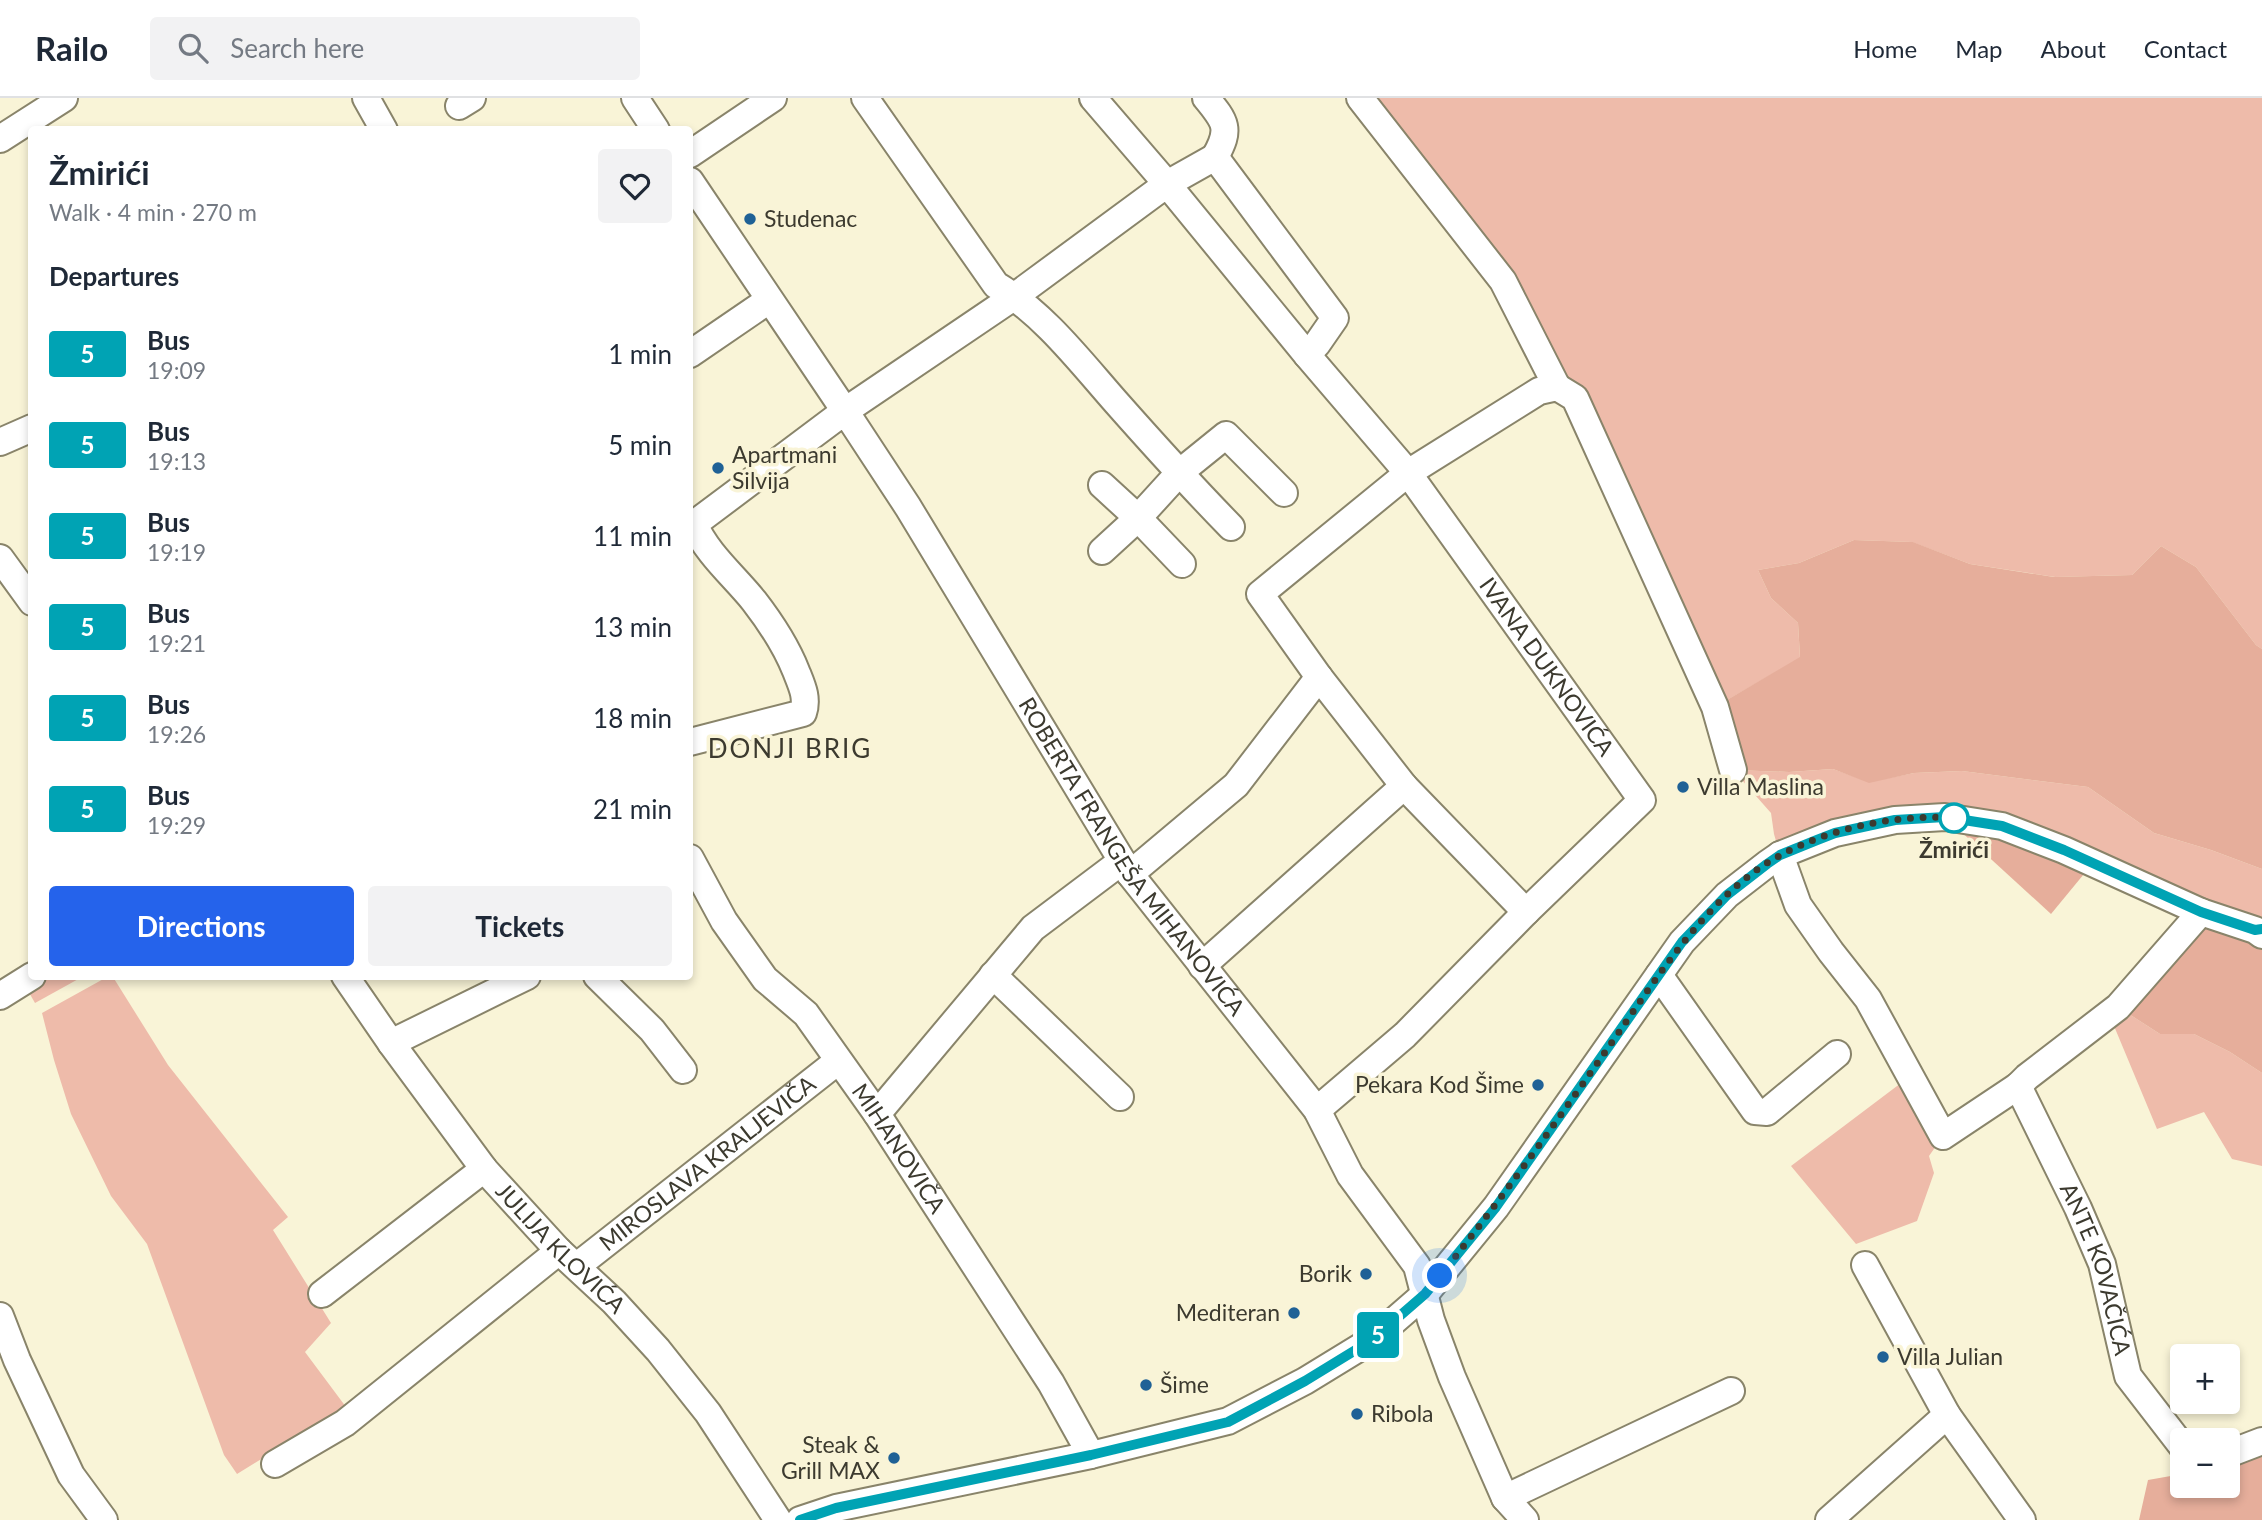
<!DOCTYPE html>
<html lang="en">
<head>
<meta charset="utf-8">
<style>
  body { margin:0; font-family:Lato,sans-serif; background:#f2f2f3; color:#1f2937; height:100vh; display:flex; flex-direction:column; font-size:26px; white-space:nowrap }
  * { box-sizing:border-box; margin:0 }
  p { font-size:23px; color:#747a83 }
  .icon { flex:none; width:38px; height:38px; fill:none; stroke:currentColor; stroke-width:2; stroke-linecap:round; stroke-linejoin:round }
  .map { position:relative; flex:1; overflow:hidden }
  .side { position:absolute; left:28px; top:28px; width:665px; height:854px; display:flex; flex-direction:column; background:#fff; border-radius:7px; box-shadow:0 4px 10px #0003 }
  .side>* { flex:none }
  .badge { padding:0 14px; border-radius:5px; font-size:24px; line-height:46px }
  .tools { position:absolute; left:2170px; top:1246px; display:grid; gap:14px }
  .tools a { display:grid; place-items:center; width:70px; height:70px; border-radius:7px; background:#fff; box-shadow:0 4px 10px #0003; font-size:35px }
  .you { position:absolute; width:35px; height:35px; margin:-18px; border:5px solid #fff; border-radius:50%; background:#1a73e8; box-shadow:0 0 0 10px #1a73e833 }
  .map>.badge { position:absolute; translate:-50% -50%; box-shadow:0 0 0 4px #fff }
  h2 { padding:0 21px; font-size:26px; line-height:63px }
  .round { display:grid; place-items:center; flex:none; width:74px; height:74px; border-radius:7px; background:#f2f2f3 }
  .headline { display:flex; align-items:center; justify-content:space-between; height:119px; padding:0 21px }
  h1 { font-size:33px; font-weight:700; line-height:52px }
  .button { display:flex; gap:14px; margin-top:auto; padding:14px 21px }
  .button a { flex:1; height:80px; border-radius:7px; background:#2563eb; color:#fff; font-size:28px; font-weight:700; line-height:80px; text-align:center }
  .button a+a { background:#f2f2f3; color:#1f2937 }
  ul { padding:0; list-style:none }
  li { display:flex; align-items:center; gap:21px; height:91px; padding:0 21px }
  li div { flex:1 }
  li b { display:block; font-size:26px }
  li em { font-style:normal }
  li .badge { min-width:77px; font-weight:700; text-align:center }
  header { display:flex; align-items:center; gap:42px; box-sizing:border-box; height:98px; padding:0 35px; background:#fff; border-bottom:2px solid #e0e1e3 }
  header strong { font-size:33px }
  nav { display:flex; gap:38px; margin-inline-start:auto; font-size:24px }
  .search { width:490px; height:63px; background:#f2f2f3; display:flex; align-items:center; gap:18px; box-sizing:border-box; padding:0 24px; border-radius:7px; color:#747a83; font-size:26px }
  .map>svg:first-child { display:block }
</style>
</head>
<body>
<header>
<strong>Railo</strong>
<div class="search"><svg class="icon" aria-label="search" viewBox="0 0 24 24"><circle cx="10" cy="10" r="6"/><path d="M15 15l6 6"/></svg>Search here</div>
<nav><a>Home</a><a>Map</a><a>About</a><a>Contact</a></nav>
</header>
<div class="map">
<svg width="2262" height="1422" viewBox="0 0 2262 1422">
  <rect width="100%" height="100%" fill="#f9f4d7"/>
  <g fill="#eba">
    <path d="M1360 0H2262V551L2256 547 2196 469 2161 448 2132 477 2055 479 1970 466 1912 444 1854 442 1799 465 1758 472 1771 500 1798 525 1800 560 1715 609 1503 183Z"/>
    <path d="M1833 671 1869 684 1914 675 1962 673 2088 689 2154 735 2211 752 2262 771V837L1945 719 1780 757 1774 736 1771 715 1733 672 1789 674Z"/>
    <path d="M49 879H82L35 905 27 891Z"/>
    <path d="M107 879H113L168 967 288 1119 273 1132 331 1225 305 1254 346 1309 237 1376 224 1357 147 1146 111 1098 71 1016 54 962 42 915Z"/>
    <path d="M2118 909 2160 936H2194L2230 954 2262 975V1068L2232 1061 2204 1014 2157 1031 2109 916Z"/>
    <path d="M1909 979 1943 1038 1929 1058 1934 1075 1917 1123 1856 1146 1791 1068Z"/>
  </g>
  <g fill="#e6ae9b">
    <path d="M1854 442 1913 444 1970 466 2054 479 2132 477 2161 448 2196 469 2256 547 2262 551V771L2211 752 2154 735 2088 689 1962 673 1914 675 1869 685 1833 671 1789 674 1733 672 1715 609 1800 559 1798 525 1771 500 1758 472 1799 465Z"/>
    <path d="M1945 719 2093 765 2051 816Z"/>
    <path d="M2193 824 2262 837V975L2230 954 2194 936H2160L2118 909Z"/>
    <path d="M2262 1343V1422H2139L2148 1382 2182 1376V1388H2228V1356Z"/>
  </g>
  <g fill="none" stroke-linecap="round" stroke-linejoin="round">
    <defs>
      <g id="minor">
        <path d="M366 0 384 32"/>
        <path d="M635 0 656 32"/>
        <path d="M865 0 996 187C1043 215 1079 262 1115 303 1153 346 1191 388 1231 429"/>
        <path d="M1093 0 1167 86 1215 59 1335 220 1317 246 1307 257"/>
        <path d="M1206 0C1226 24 1231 31 1215 59"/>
        <path d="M1360 0 1503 183 1557 289"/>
        <path d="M459 8 472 0"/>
        <path d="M0 41 64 0"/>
        <path d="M690 56 773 0"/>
        <path id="s1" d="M690 83 845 313 1015 198 1167 86 1307 257 1408 375 1642 702 1526 814 1405 937 1317 1012"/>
        <path d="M690 256 769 202"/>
        <path d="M0 344 32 330"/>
        <path d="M1102 387 1138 420 1182 466"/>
        <path d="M1102 453 1138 420 1179 375 1226 337 1284 395"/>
        <path d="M0 460 32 504"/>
        <path id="s2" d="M690 644 803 615C808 600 802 588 796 573 786 548 771 525 754 503 734 478 707 456 694 426L845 313 908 409 1130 776 1317 1012 1350 1077 1417 1168 1431 1222 1452 1279 1505 1400 1525 1422"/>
        <path d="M1780 757 1798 807 1831 854 1868 901 1943 1038 2018 988 2027 979 2118 909 2201 814"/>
        <path id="s3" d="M690 760 724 823 765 881 806 916 877 1016 1051 1285 1091 1357"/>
        <path d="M1130 776 1236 687 1319 579"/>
        <path d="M1526 814 1404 688 1319 579 1260 496 1408 375 1539 293 1557 289 1575 300 1715 609 1733 672"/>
        <path d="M1202 868 1404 688"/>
        <path d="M993 877 1120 999"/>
        <path d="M1659 877 1755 1013 1767 1014 1837 956"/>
        <path id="s4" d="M345 878 391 945 484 1071 559 1153 614 1204 658 1252 708 1315 778 1422"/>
        <path d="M597 878 652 932 683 972"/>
        <path d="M0 898 32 878"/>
        <path d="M391 945 527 878"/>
        <path id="s5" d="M2018 988 2078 1110 2102 1166 2128 1278 2182 1348"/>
        <path d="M877 1016 1033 830 1122 763"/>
        <path d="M1865 1167 1947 1317 2022 1422"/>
        <path id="s6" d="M577 1168 838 963"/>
        <path d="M322 1196 484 1071"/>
        <path d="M0 1218 17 1262 71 1377 104 1422"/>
        <path d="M2228 1356 2262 1343"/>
        <path d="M275 1366 345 1325 559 1153"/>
        <path d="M1505 1400 1731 1293"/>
        <path d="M800 1422 836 1410 1091 1357 1228 1323 1305 1283 1372 1242 1425 1196 1496 1109 1682 844 1727 797 1767 766 1780 757 1835 735 1895 722 1945 719 2002 728 2064 752 2201 814 2255 832 2262 837"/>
        <path d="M1829 1422 1947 1317"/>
      </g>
    </defs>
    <use href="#minor" stroke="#89846a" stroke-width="30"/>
    <use href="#minor" stroke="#fff" stroke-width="26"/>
  </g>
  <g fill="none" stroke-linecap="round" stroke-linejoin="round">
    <defs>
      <path id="line" d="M800 1422 836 1410 1091 1357 1228 1324 1305 1283 1372 1242 1425 1196 1496 1109 1682 844 1727 797 1767 766 1780 757 1817 742 1835 735 1895 722 1945 719 2002 728 2064 752 2201 814 2255 832 2262 831"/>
    </defs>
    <use href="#line" stroke="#fff" stroke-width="16"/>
    <use href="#line" stroke="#00a3b4" stroke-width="10"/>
    <path stroke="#3c3a2f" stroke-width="7" stroke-dasharray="0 12.6" d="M1440 1178C1497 1107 1549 1034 1601 960 1650 891 1704 799 1779 758 1830 730 1896 716 1954 720"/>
  </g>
  <g fill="#1f6196" stroke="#f9f4d7" stroke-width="2.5">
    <circle cx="750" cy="121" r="7"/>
    <circle cx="718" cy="370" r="7"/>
    <circle cx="1683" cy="689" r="7"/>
    <circle cx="1538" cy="987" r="7"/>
    <circle cx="1366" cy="1176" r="7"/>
    <circle cx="1294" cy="1215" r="7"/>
    <circle cx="1883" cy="1259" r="7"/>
    <circle cx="1146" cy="1287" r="7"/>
    <circle cx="1357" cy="1316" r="7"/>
    <circle cx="894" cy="1360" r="7"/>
  </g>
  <circle fill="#fff" stroke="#00a3b4" stroke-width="3.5" cx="1954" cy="720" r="14"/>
  <g text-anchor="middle" stroke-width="7" stroke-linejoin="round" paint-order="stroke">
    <g font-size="23" fill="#3c3a2f" stroke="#f9f4d7" text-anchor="start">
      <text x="764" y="129">Studenac</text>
      <text x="732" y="365">Apartmani<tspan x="732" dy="26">Silvija</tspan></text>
      <text x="1697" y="697">Villa Maslina</text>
      <text x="1524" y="995" text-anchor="end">Pekara Kod Šime</text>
      <text x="1352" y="1184" text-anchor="end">Borik</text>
      <text x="1280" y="1223" text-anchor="end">Mediteran</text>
      <text x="1897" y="1267">Villa Julian</text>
      <text x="1160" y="1295">Šime</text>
      <text x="1371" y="1324">Ribola</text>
      <text x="880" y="1355" text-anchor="end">Steak &amp;<tspan x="880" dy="26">Grill MAX</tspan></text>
    </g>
    <g font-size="23" fill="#3c3a2f" stroke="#f9f4d7">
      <text dy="8" stroke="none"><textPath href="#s1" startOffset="1286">IVANA DUKNOVIĆA</textPath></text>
      <text dy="8" stroke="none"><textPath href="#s2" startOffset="1059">ROBERTA FRANGEŠA MIHANOVIĆA</textPath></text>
      <text dy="8" stroke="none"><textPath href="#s3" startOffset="360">MIHANOVIČA</textPath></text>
      <text dy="8" stroke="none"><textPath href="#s6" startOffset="166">MIROSLAVA KRALJEVIČA</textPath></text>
      <text dy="8" stroke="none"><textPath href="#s4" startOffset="348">JULIJA KLOVIĆA</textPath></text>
      <text dy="8" stroke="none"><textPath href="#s5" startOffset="200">ANTE KOVAČIĆA</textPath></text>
    </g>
    <g font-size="23" font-weight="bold" fill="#3c3a2f" stroke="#f9f4d7">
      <text x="1954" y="760">Žmirići</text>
    </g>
    <g font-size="26" letter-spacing="2" fill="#3c3a2f" stroke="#f9f4d7">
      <text x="790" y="660">DONJI BRIG</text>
    </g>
  </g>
</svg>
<div class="tools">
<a>+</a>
<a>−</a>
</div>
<div class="you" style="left:1440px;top:1178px"></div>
<b class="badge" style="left:1378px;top:1237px;background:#00a3b4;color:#fff">5</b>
<section class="side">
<div class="headline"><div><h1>Žmirići</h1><p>Walk · 4 min · 270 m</p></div><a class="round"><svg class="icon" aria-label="heart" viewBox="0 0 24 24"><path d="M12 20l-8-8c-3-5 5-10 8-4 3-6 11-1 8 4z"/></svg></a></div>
<h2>Departures</h2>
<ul>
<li><span class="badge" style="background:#00a3b4;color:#fff">5</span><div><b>Bus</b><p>19:09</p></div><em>1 min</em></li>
<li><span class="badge" style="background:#00a3b4;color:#fff">5</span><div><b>Bus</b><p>19:13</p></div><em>5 min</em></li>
<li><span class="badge" style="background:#00a3b4;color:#fff">5</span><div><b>Bus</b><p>19:19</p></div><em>11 min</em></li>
<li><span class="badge" style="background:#00a3b4;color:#fff">5</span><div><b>Bus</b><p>19:21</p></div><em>13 min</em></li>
<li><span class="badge" style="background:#00a3b4;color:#fff">5</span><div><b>Bus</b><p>19:26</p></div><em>18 min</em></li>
<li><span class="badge" style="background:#00a3b4;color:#fff">5</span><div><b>Bus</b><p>19:29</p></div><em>21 min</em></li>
</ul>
<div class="button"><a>Directions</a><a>Tickets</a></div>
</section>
</div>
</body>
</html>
